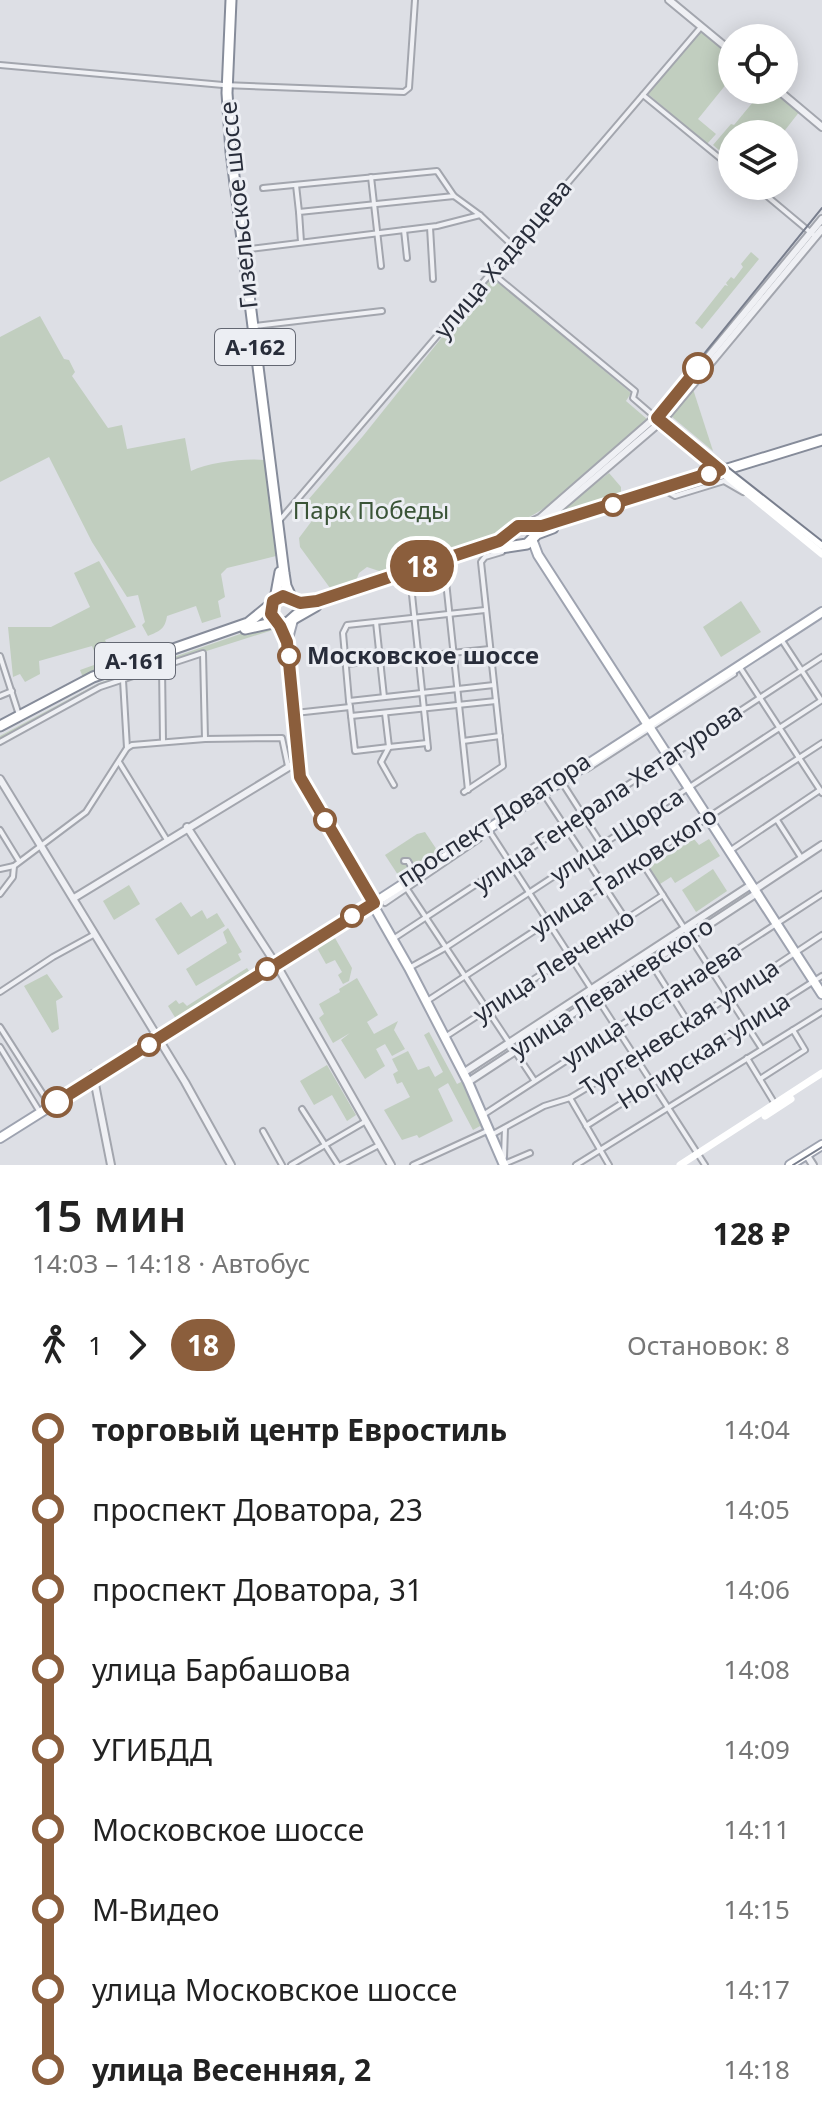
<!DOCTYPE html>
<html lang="ru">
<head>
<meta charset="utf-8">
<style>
  body { margin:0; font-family:"Noto Sans",sans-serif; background:#f2f2f2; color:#222; height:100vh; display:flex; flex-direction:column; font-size:30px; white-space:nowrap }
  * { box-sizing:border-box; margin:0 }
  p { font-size:26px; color:#767676 }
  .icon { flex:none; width:44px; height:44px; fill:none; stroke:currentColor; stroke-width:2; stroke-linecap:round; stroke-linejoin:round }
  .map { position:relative; height:1165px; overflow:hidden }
  .drawer { display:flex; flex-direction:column; background:#fff; flex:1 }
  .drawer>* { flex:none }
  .badge { padding:0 16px; border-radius:26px; font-size:28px; line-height:52px }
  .fabs { position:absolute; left:718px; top:24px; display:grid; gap:16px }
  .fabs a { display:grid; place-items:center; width:80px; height:80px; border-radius:50%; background:#fff; box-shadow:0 4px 20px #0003; font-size:40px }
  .map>.badge { position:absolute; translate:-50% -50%; box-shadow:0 0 0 4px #fff }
  .legs { display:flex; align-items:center; gap:12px; height:88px; padding:0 32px; font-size:26px }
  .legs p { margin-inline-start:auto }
  .overview { display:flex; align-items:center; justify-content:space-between; height:136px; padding:0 32px }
  h1 { font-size:44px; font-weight:600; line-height:60px }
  ul { padding:0 32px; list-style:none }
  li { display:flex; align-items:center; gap:28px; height:80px; font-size:30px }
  li i { display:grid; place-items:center; width:12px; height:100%; margin:0 10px; background:currentColor }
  li i::after { content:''; width:20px; height:20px; margin:-10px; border:6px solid; border-radius:50%; background:#fff }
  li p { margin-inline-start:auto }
  li:first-child i { background:linear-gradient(#0000 50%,currentColor 0) }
  li:last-child i { background:linear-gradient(currentColor 50%,#0000 0) }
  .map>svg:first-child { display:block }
</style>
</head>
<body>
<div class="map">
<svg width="822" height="1165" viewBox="0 0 822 1165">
  <rect width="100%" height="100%" fill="#dddfe5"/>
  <g fill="#c1cebf">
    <path d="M701 32 732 58V77L698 119 716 134 707 144 647 93Z"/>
    <path d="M763 90H771L800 111 782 134H732V161L713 145 731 124 734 125Z"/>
    <path d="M751 252 759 259 702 329 695 323 725 285 728 286 726 283 731 277 734 279 743 267 741 264Z"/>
    <path d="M491 276 631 393 626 401 647 419 547 506C532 517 516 522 502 536L385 573 367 567 359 573 354 586 340 591 330 588 300 547 299 538 314 518 302 507 363 436Z"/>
    <path d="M40 316 64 359 69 360 75 372 72 376 108 428 122 425 127 449 185 438 191 471C210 462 245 458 265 460L276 556 227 568 221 574 225 597 218 601 221 617 202 623 196 606 167 616C165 629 160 631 148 636L142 625 145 622 138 595 127 597 92 542 49 457 0 482V337Z"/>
    <path d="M693 389 713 451 671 416Z"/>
    <path d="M609 473 621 487V498L544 523Z"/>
    <path d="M99 561 136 627 105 640 114 659 143 649 148 653 84 680 80 670 94 665 97 658 92 646 39 661 40 674 25 682 20 674 13 677 8 627H51L90 607 74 573Z"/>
    <path d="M741 601 761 632 721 657 703 627Z"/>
    <path d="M260 627 276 629 100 685 0 742V736L99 683Z"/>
    <path d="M425 832 439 853 400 878 385 855 417 834Z"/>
    <path d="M694 839 699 845 709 839 720 856 675 883 671 877 660 884 649 867Z"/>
    <path d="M713 869 727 891 696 912 682 890Z"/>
    <path d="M129 885 140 904 114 920 103 901Z"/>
    <path d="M181 902 191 917 202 910 207 919 217 913 225 926 178 955 155 919Z"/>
    <path d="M228 928 242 952 238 954 241 960 196 986 186 969 227 943 223 932Z"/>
    <path d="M335 938 352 968 349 981 343 984 338 975 342 972 335 960 326 964 317 948Z"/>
    <path d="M247 968 251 974 176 1019 168 1006 176 1000 179 1004 183 1002 187 1006Z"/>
    <path d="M47 974 63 997 56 1001 59 1029 52 1033 24 986Z"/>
    <path d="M357 978 378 1015 367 1022 374 1034 398 1021 394 1030 405 1049 392 1056 385 1044 376 1049 385 1066 365 1079 341 1040 350 1033 333 1043 319 1018 324 1014 319 1004 340 992 339 989Z"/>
    <path d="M429 1032 457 1084 463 1081 487 1129 483 1131 480 1126 473 1130 448 1083 438 1089 453 1121 419 1138 417 1135 402 1140 384 1110 410 1097 402 1082 397 1084 393 1074 398 1071 392 1059 408 1051 418 1070 429 1066 435 1077 443 1072 424 1035Z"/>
    <path d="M327 1065 356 1115 347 1121 332 1095 314 1105 300 1081Z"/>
  </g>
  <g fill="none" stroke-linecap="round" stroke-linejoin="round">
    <defs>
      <g id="minor">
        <path d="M0 65 223 85 404 92 409 88 415 0"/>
        <path d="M643 95 732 168"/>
        <path d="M371 177 381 266"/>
        <path d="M296 185 299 212"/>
        <path d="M755 186 816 237"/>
        <path d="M263 188 437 171 454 196"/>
        <path d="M430 227 433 279"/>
        <path d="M404 230 407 258"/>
        <path d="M301 242 299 212 454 196 480 215 514 247"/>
        <path d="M250 249 437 226 480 215"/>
        <path d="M492 273 635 391 633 398 655 417"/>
        <path d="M255 326 382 311"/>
        <path d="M668 492 675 496 724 481 743 492"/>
        <path d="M279 521 701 27"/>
        <path d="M376 622 384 697"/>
        <path d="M783 642 821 700"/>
        <path d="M0 656 19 715"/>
        <path d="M346 664 490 649"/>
        <path d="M162 667 163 742"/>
        <path d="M741 669 822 793"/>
        <path d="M123 680 127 748"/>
        <path d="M0 696 12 691"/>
        <path d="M349 701 343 633 347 625 485 610"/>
        <path d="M350 707 355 751 389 747 381 762 394 785"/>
        <path d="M295 713 350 707 349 701 494 685"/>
        <path d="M385 713 389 747 427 743"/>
        <path d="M351 716 496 701"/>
        <path d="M463 741 500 736"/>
        <path d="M0 742 100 687 203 653 205 739"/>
        <path d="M428 748 411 585 445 572 468 790"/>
        <path d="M119 762 167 840"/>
        <path d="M587 769 734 674"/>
        <path d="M563 784 602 845"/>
        <path d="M464 792 503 766 481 562 485 557 502 552"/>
        <path d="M545 796 625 918"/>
        <path d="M777 820 802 859"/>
        <path d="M0 830 19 861"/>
        <path d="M490 832 705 1165"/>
        <path d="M731 850 820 790"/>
        <path d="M404 861H408L414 872"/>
        <path d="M641 861 762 1049"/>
        <path d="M0 869 14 866 86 812 127 748 132 745 205 739 282 738 288 766"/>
        <path d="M407 889 534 1080"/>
        <path d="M0 894 13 877 14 866"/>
        <path d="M385 903 479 839"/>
        <path d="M393 939 822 657"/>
        <path d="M651 963 688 1022"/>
        <path d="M409 968 445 948 822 700"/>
        <path d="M0 992 53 957 95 934"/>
        <path d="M427 1001 822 743"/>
        <path d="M0 1027 48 1102"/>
        <path d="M445 1037 663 895"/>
        <path d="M0 1047 38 1109"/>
        <path d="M747 1058 775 1104"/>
        <path d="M760 1079 805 1050 793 1030"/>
        <path d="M570 1098 609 1165"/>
        <path d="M302 1109 338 1165"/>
        <path d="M483 1115 822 894"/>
        <path d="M586 1126 822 976"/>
        <path d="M263 1131 282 1165"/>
        <path d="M493 1134 544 1106 570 1098 630 1062 822 935"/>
        <path d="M504 1157 505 1128"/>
        <path d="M504 1164 530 1153"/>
        <path d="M291 1165 366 1121"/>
        <path d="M341 1165 379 1145"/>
        <path d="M413 1165 487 1131"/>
        <path d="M576 1165 822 1012"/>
      </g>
      <g id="tertiary">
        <path d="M669 0 732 52"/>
        <path d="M778 90 822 127"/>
        <path d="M660 419 727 470"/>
        <path d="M659 421 722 472"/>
        <path d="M527 524 540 518 665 409 822 219"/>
        <path d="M541 524 664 419 822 229"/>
        <path d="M0 779 185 1082 231 1165"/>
        <path d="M187 827 279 969 391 1165"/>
        <path d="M754 890 822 845"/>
        <path d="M74 898 297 762"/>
        <path d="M463 1073 751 885"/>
        <path d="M93 1074 111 1165"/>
        <path d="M468 1082 757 893"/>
        <path d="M806 1154 813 1165"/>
      </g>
      <g id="primary">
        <path d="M532 539 538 555 822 994"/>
        <path d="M293 620 287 642 300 777 409 968 468 1082 504 1165"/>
        <path d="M0 1138 374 903 822 612"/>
        <path d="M790 1165 822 1145"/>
      </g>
      <g id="trunk">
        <path d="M231 0 227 93 231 152 284 573 286 586 292 599"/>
        <path d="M494 549 527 544 537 534 553 528"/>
        <path d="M275 599 280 572"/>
        <path d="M293 600 302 603 317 601 499 541 518 526H542L822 440"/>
        <path d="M272 603 270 612 277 622 287 623 296 615"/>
        <path d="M295 618 316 606"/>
        <path d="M245 629 277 622"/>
        <path d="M0 726 93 677 248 623 281 596"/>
      </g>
    </defs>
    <use href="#minor" stroke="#a3a6ae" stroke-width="8"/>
    <use href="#tertiary" stroke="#a3a6ae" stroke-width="10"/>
    <use href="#primary" stroke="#9ea3b0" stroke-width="12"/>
    <use href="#trunk" stroke="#868c9a" stroke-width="13"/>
    <use href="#minor" stroke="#eff0f4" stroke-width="4"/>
    <use href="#tertiary" stroke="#eff0f4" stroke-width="6"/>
    <g stroke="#fff" stroke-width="7">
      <path d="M730 472 822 545"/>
      <path d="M724 474 822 554"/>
      <path d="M53 1099 58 1096"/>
      <path d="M765 1116 791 1099"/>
      <path d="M680 1165 822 1073"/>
    </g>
    <use href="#primary" stroke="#fff" stroke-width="8"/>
    <use href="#trunk" stroke="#fff" stroke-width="9"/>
    <g stroke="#787e8d" stroke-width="2">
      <path d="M822 208 670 396 665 407 672 423 822 541"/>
      <path d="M793 1165 822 1147"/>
    </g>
  </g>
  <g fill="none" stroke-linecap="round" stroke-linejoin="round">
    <defs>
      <path id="line-1" d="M57 1102 374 903 300 777 287 642 280 626 271 614 273 601 283 596 300 603 317 601 499 541 518 526H542L720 470 657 418 698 368"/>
    </defs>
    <use href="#line-1" stroke="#fff" stroke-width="18"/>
    <use href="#line-1" stroke="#8b5e3c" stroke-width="12"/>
  </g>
  <g fill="#fff" stroke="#8b5e3c" stroke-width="4">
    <circle cx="698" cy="368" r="14"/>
    <circle cx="709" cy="474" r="10"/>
    <circle cx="613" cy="505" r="10"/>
    <circle cx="289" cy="656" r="10"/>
    <circle cx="325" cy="820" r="10"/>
    <circle cx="352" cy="916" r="10"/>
    <circle cx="267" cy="969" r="10"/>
    <circle cx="149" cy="1045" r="10"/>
    <circle cx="57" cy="1102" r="14"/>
  </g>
  <g text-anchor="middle" stroke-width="6" stroke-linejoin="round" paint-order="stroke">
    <g fill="#eceef3" stroke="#636772" stroke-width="2">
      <rect x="215" y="329" width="80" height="36" rx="6"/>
      <rect x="95" y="643" width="80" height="36" rx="6"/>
    </g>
    <g font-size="22" font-weight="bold" fill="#282d3a">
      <text x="255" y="355">А-162</text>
      <text x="135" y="669">А-161</text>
    </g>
    <g font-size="24" fill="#282d3a" stroke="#eceef3">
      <text transform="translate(239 205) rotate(-96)" y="8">Гизельское шоссе</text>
      <text transform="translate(503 259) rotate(-50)" y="8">улица Хадарцева</text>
      <text transform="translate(608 798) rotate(-34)" y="8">улица Генерала Хетагурова</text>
      <text transform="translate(494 820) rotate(-33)" y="8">проспект Доватора</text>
      <text transform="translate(617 836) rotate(-33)" y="8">улица Щорса</text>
      <text transform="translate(624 872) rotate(-33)" y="8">улица Галковского</text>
      <text transform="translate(554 966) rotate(-33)" y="8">улица Левченко</text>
      <text transform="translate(612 988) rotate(-33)" y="8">улица Леваневского</text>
      <text transform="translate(652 1005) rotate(-33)" y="8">улица Костанаева</text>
      <text transform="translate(680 1028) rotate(-33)" y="8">Тургеневская улица</text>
      <text transform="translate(704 1051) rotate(-32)" y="8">Ногирская улица</text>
    </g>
    <g font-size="24" fill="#3a5437" stroke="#eceef3">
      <text x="371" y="519">Парк Победы</text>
    </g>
    <g font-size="24" font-weight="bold" fill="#282d3a" stroke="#eceef3" text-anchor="start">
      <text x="307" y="664">Московское шоссе</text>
    </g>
  </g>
</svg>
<div class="fabs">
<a><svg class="icon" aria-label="locate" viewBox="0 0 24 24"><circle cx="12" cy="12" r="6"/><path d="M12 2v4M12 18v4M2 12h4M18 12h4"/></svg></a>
<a><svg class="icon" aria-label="layers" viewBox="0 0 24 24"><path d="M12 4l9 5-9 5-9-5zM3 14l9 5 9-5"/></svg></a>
</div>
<b class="badge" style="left:422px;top:566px;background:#8b5e3c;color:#fff">18</b>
</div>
<section class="drawer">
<div class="overview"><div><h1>15 мин</h1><p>14:03 – 14:18 · Автобус</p></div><b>128 ₽</b></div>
<div class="legs"><svg class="icon" aria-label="walk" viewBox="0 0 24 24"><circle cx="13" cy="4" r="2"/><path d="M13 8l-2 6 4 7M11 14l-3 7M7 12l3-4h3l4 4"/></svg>1<svg class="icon" aria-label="forward" viewBox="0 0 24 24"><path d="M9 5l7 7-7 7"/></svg><b class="badge" style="background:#8b5e3c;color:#fff">18</b><p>Остановок: 8</p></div>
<ul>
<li><i style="color:#8b5e3c"></i><b>торговый центр Евростиль</b><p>14:04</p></li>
<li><i style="color:#8b5e3c"></i><span>проспект Доватора, 23</span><p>14:05</p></li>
<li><i style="color:#8b5e3c"></i><span>проспект Доватора, 31</span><p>14:06</p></li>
<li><i style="color:#8b5e3c"></i><span>улица Барбашова</span><p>14:08</p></li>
<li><i style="color:#8b5e3c"></i><span>УГИБДД</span><p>14:09</p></li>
<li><i style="color:#8b5e3c"></i><span>Московское шоссе</span><p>14:11</p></li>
<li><i style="color:#8b5e3c"></i><span>М-Видео</span><p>14:15</p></li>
<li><i style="color:#8b5e3c"></i><span>улица Московское шоссе</span><p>14:17</p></li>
<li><i style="color:#8b5e3c"></i><b>улица Весенняя, 2</b><p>14:18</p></li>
</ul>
</section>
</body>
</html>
